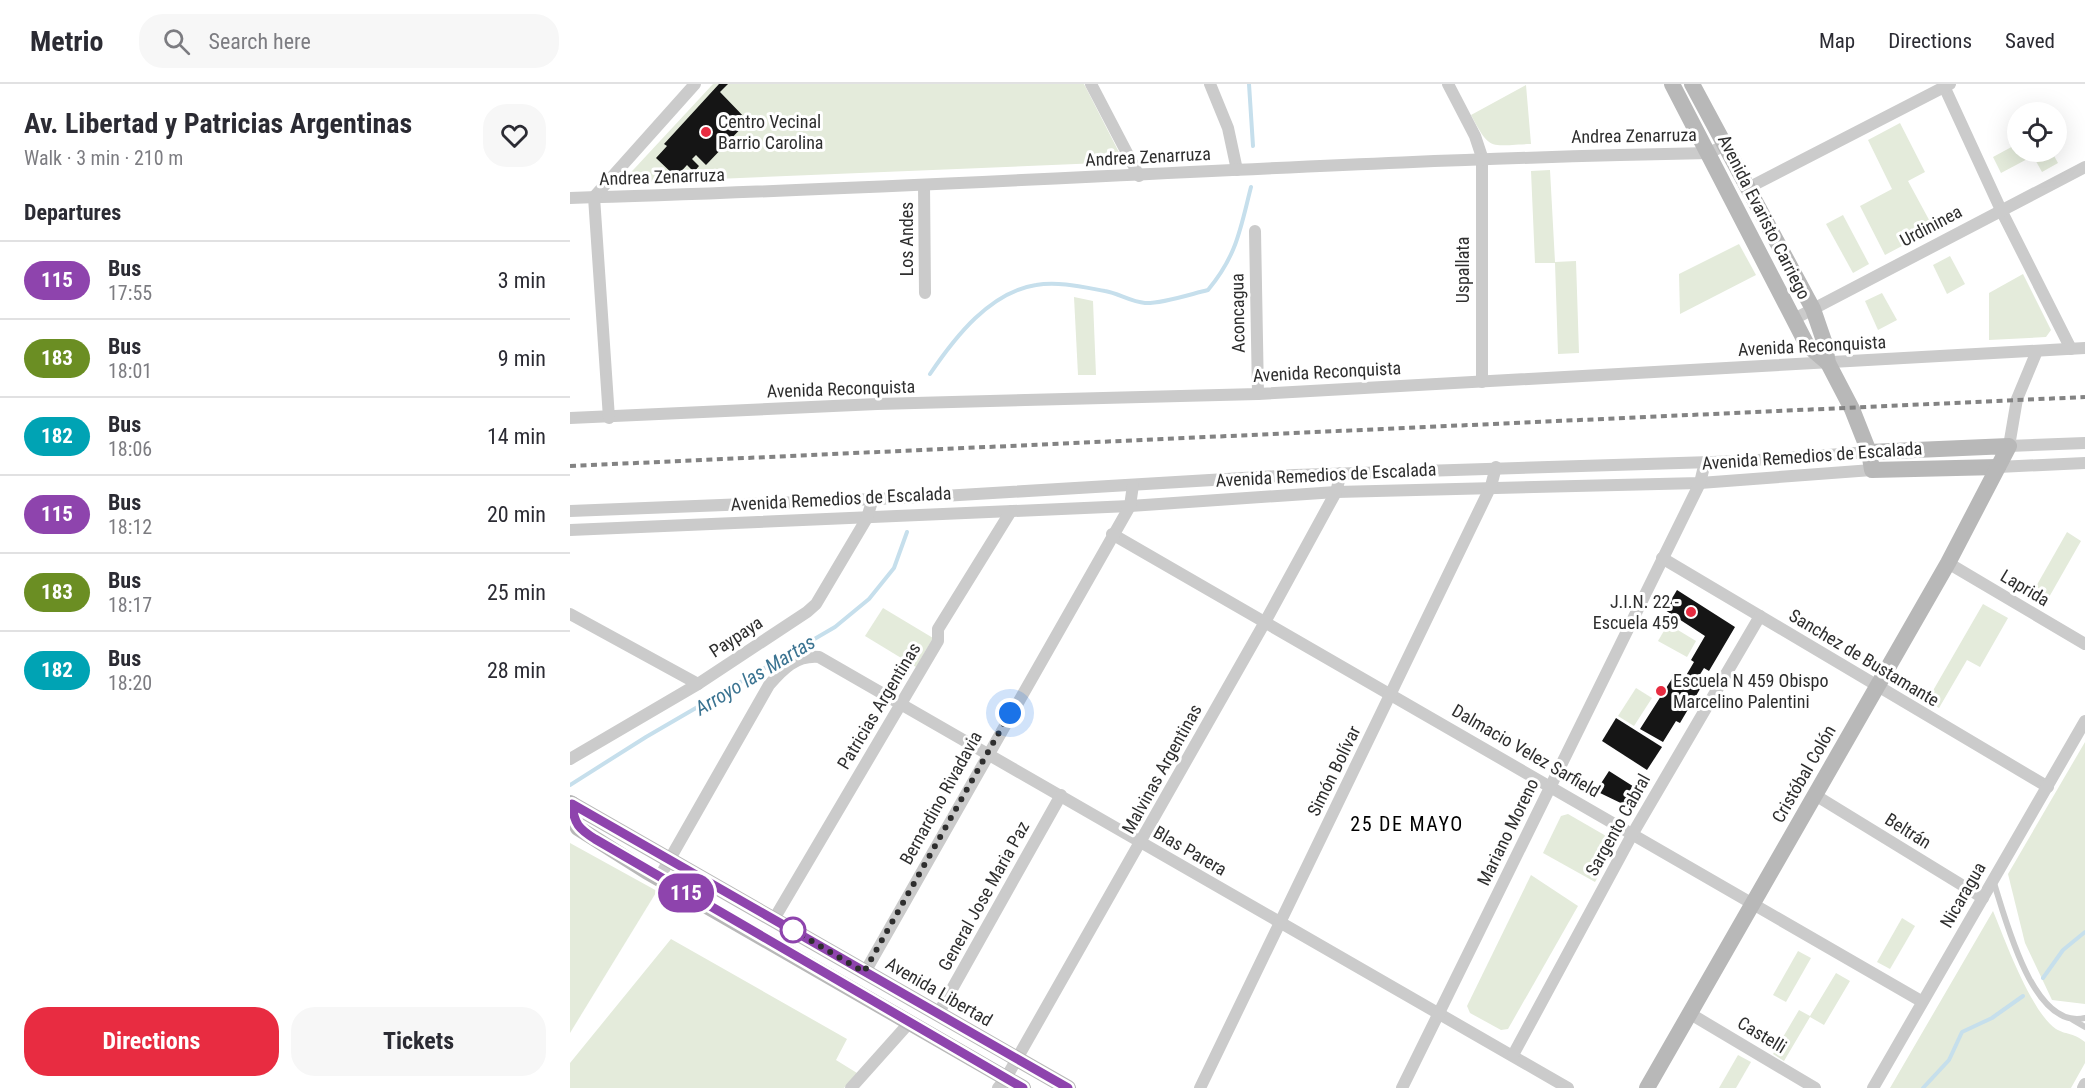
<!DOCTYPE html>
<html lang="en">
<head>
<meta charset="utf-8">
<style>
  body { margin:0; font-family:"Roboto Condensed",sans-serif; background:#f7f7f7; color:#2b2b33; height:100vh; display:flex; flex-direction:column; font-size:22px; white-space:nowrap }
  * { box-sizing:border-box; margin:0 }
  p { font-size:20px; color:#7c7c81 }
  .icon { flex:none; width:33px; height:33px; fill:none; stroke:currentColor; stroke-width:2; stroke-linecap:round; stroke-linejoin:round }
  .map { position:relative; flex:1; overflow:hidden }
  .panel { display:flex; flex-direction:column; background:#fff; width:570px }
  .panel>* { flex:none }
  .badge { padding:0 12px; border-radius:20px; font-size:21px; line-height:39px }
  .fabs { position:absolute; left:1437px; top:18px; display:grid; gap:12px }
  .fabs a { display:grid; place-items:center; width:60px; height:60px; border-radius:50%; background:#fff; box-shadow:0 6px 24px #0002; font-size:30px }
  .you { position:absolute; width:30px; height:30px; margin:-15px; border:4px solid #fff; border-radius:50%; background:#1a73e8; box-shadow:0 0 0 9px #1a73e833 }
  .map>.badge { position:absolute; translate:-50% -50%; box-shadow:0 0 0 3px #fff }
  h2 { padding:0 24px; font-size:22px; line-height:54px }
  .round { display:grid; place-items:center; flex:none; width:63px; height:63px; border-radius:24px; background:#f7f7f7 }
  .head { display:flex; align-items:center; justify-content:space-between; height:102px; padding:0 24px }
  h1 { font-size:28px; font-weight:700; line-height:45px }
  .primary-button { display:flex; gap:12px; margin-top:auto; padding:12px 24px }
  .primary-button a { flex:1; height:69px; border-radius:24px; background:#e82c41; color:#fff; font-size:24px; font-weight:700; line-height:69px; text-align:center }
  .primary-button a+a { background:#f7f7f7; color:#2b2b33 }
  ul { padding:0; list-style:none }
  li { display:flex; align-items:center; gap:18px; height:78px; padding:0 24px; border-top:2px solid #e1e1e2 }
  li div { flex:1 }
  li b { display:block; font-size:22px }
  li em { font-style:normal }
  li .badge { min-width:66px; font-weight:700; text-align:center }
  header { display:flex; align-items:center; gap:36px; box-sizing:border-box; height:84px; padding:0 30px; background:#fff; border-bottom:2px solid #e1e1e2 }
  header strong { font-size:28px }
  nav { display:flex; gap:33px; margin-inline-start:auto; font-size:21px }
  .search { width:420px; height:54px; background:#f7f7f7; display:flex; align-items:center; gap:15px; box-sizing:border-box; padding:0 21px; border-radius:24px; color:#7c7c81; font-size:22px }
  main { display:flex; flex:1; min-height:0 }
  .map>svg:first-child { display:block }
</style>
</head>
<body>
<header>
<strong>Metrio</strong>
<div class="search"><svg class="icon" aria-label="search" viewBox="0 0 24 24"><circle cx="10" cy="10" r="6"/><path d="M15 15l6 6"/></svg>Search here</div>
<nav><a>Map</a><a>Directions</a><a>Saved</a></nav>
</header>
<main>
<section class="panel">
<div class="head"><div><h1>Av. Libertad y Patricias Argentinas</h1><p>Walk · 3 min · 210 m</p></div><a class="round"><svg class="icon" aria-label="heart" viewBox="0 0 24 24"><path d="M12 20l-8-8c-3-5 5-10 8-4 3-6 11-1 8 4z"/></svg></a></div>
<h2>Departures</h2>
<ul>
<li><span class="badge" style="background:#8e44ad;color:#fff">115</span><div><b>Bus</b><p>17:55</p></div><em>3 min</em></li>
<li><span class="badge" style="background:#6b8e23;color:#fff">183</span><div><b>Bus</b><p>18:01</p></div><em>9 min</em></li>
<li><span class="badge" style="background:#00a3b4;color:#fff">182</span><div><b>Bus</b><p>18:06</p></div><em>14 min</em></li>
<li><span class="badge" style="background:#8e44ad;color:#fff">115</span><div><b>Bus</b><p>18:12</p></div><em>20 min</em></li>
<li><span class="badge" style="background:#6b8e23;color:#fff">183</span><div><b>Bus</b><p>18:17</p></div><em>25 min</em></li>
<li><span class="badge" style="background:#00a3b4;color:#fff">182</span><div><b>Bus</b><p>18:20</p></div><em>28 min</em></li>
</ul>
<div class="primary-button"><a>Directions</a><a>Tickets</a></div>
</section>
<div class="map">
<svg width="1515" height="1004" viewBox="0 0 1515 1004">
  <rect width="100%" height="100%" fill="#fff"/>
  <g fill="#e4ebdb">
    <path d="M143 0H514L554 78 51 99Z"/>
    <path d="M956 1 961 60C920 61 921 69 901 31Z"/>
    <path d="M1330 39 1355 88 1338 97 1364 145 1315 171 1290 122 1322 105 1298 56Z"/>
    <path d="M1447 60 1448 68H1482L1488 79 1472 88 1463 72 1431 89 1423 73Z"/>
    <path d="M980 86 985 178 1006 177 1009 269 988 270 985 179H965L961 87Z"/>
    <path d="M1273 131 1299 180 1283 189 1256 140Z"/>
    <path d="M1169 160 1186 191 1110 230 1109 190Z"/>
    <path d="M1380 172 1395 200 1377 210 1363 181Z"/>
    <path d="M1453 190 1481 246 1476 253 1419 256V209Z"/>
    <path d="M1312 209 1327 236 1308 246 1295 217Z"/>
    <path d="M504 213 523 217 526 291H508Z"/>
    <path d="M1497 448 1511 457 1474 522 1460 513Z"/>
    <path d="M1413 520 1438 534 1410 583 1397 576 1369 624 1357 617Z"/>
    <path d="M313 524 363 554 346 583 295 552Z"/>
    <path d="M1098 540 1126 557 1117 573 1088 557Z"/>
    <path d="M1066 604 1082 614 1064 642 1048 632Z"/>
    <path d="M1515 658V920L1482 916 1455 859 1438 790Z"/>
    <path d="M998 730 1043 756 1045 763 1025 798 973 769 991 732Z"/>
    <path d="M0 759 87 807 0 949Z"/>
    <path d="M961 791 1008 822 938 945 931 946 900 929 897 922Z"/>
    <path d="M1423 827C1435 856 1461 928 1486 945 1496 951 1502 948 1515 958V979L1501 1004H1320Z"/>
    <path d="M1332 834 1345 842 1320 885 1307 878Z"/>
    <path d="M101 855 277 955 266 976 287 989 274 1004H0V979Z"/>
    <path d="M1228 867 1241 874 1216 918 1203 911Z"/>
    <path d="M1266 889 1280 897 1254 941 1240 933 1214 977 1203 970 1229 926 1240 932Z"/>
    <path d="M1168 971 1181 978 1166 1004H1149Z"/>
  </g>
  <g fill="none" stroke-linecap="round" stroke-linejoin="round">
    <g stroke="#c6dfec" stroke-width="4">
      <path d="M679 0 683 62"/>
      <path d="M360 290C385 253 420 208 466 201 488 197 513 203 535 207 548 209 561 218 575 219 591 220 621 210 638 206 667 171 670 146 681 103"/>
      <path d="M0 701 76 653 265 543 299 515 324 484 337 448"/>
      <path d="M1473 894 1493 866 1515 848"/>
      <path d="M1353 1004 1379 976 1392 948 1422 934 1453 912"/>
    </g>
  </g>
  <g fill="#151515">
    <path d="M149 0H158L150 8 178 37 136 81 126 71 122 75 129 82 124 88 117 81 106 93 86 74 97 62 94 60Z"/>
    <path d="M1107 506 1165 543 1139 587 1134 584 1124 600 1130 605 1110 639 1106 637 1093 658 1070 645 1105 590 1114 595 1124 578 1121 576 1135 552 1095 526Z"/>
    <path d="M1046 634 1092 663 1077 686 1032 657Z"/>
    <path d="M1039 687 1069 706 1059 723 1030 709 1031 706 1028 704Z"/>
  </g>
  <g fill="none" stroke-linecap="round" stroke-linejoin="round">
    <g stroke="#cbcbcb" stroke-width="6">
      <path d="M1423 796C1435 832 1462 947 1515 934"/>
      <path d="M1503 936 1515 943"/>
    </g>
    <g stroke="#cbcbcb" stroke-width="12">
      <path d="M521 0 569 92"/>
      <path d="M640 0 658 44 667 86"/>
      <path d="M878 0 905 52 912 73V298"/>
      <path d="M1373 0 1431 126 1501 265"/>
      <path d="M354 101 355 209"/>
      <path d="M1178 104 1380 0"/>
      <path d="M0 114C380 104 759 76 1139 69L1155 61"/>
      <path d="M685 147 688 310"/>
      <path d="M1224 235 1515 83"/>
      <path d="M1467 267 1447 315 1439 362 1515 359"/>
      <path d="M0 334 307 320 688 310 1515 264"/>
      <path d="M39 334 24 113 125 0"/>
      <path d="M1428 383 1515 379"/>
      <path d="M0 427 356 413 725 391 1174 377 1299 368"/>
      <path d="M0 446 560 422 766 408 1130 399 1302 386"/>
      <path d="M542 450 1351 917"/>
      <path d="M1092 474 1478 703"/>
      <path d="M1378 479 1515 560"/>
      <path d="M0 530 128 600"/>
      <path d="M0 675 128 600 237 528 246 520 297 434 303 414"/>
      <path d="M1245 711 1413 814"/>
      <path d="M89 794 199 601C213 585 226 571 249 573L998 1004"/>
      <path d="M204 835 368 557V545L441 427"/>
      <path d="M295 888 560 422 563 401"/>
      <path d="M1119 929 1245 1004"/>
      <path d="M368 930 491 711"/>
      <path d="M943 971 1063 749 1190 532"/>
      <path d="M281 1004 340 938"/>
      <path d="M428 1004 436 994 695 538 766 408 771 389"/>
      <path d="M630 1004 921 402 926 383"/>
      <path d="M832 1004 1130 399 1135 378"/>
      <path d="M1303 1004 1515 637"/>
      <path d="M1513 1004 1515 1000"/>
    </g>
    <g stroke="#b8b8b8" stroke-width="16">
      <path d="M1102 0 1237 261 1258 279"/>
      <path d="M1122 0 1243 225 1254 257 1258 279 1282 325 1299 368 1302 386 1428 383"/>
      <path d="M0 719 498 1004"/>
      <path d="M2 720 4 737 8 744 76 787 453 1004"/>
      <path d="M1077 1004 1378 479 1439 362 1299 368"/>
    </g>
    <path stroke="#838383" stroke-width="4" stroke-dasharray="6 4.5" stroke-linecap="butt" d="M0 382 1515 313"/>
  </g>
  <g fill="none" stroke-linecap="round" stroke-linejoin="round">
    <defs>
      <path id="line" d="M453 1004 25 755C9 745 4 740 2 720L498 1004"/>
    </defs>
    <use href="#line" stroke="#fff" stroke-width="14"/>
    <use href="#line" stroke="#8e44ad" stroke-width="9"/>
    <path stroke="#2e2e2e" stroke-width="6" stroke-dasharray="0 10.8" d="M223 846 294 888 440 629"/>
  </g>
  <g fill="#e82c41" stroke="#fff" stroke-width="2">
    <circle cx="136" cy="48" r="6"/>
    <circle cx="1121" cy="528" r="6"/>
    <circle cx="1091" cy="607" r="6"/>
  </g>
  <circle fill="#fff" stroke="#8e44ad" stroke-width="3" cx="223" cy="846" r="12"/>
  <g text-anchor="middle" stroke-width="6" stroke-linejoin="round" paint-order="stroke">
    <g font-size="18" fill="#2e2e2e" stroke="#fff" text-anchor="start">
      <text x="148" y="44">Centro Vecinal<tspan x="148" dy="21">Barrio Carolina</tspan></text>
      <text x="1109" y="524" text-anchor="end">J.I.N. 22 -<tspan x="1109" dy="21">Escuela 459</tspan></text>
      <text x="1103" y="603">Escuela N 459 Obispo<tspan x="1103" dy="21">Marcelino Palentini</tspan></text>
    </g>
    <g font-size="18" fill="#2e2e2e" stroke="#fff">
      <text transform="translate(1064 52) rotate(-1)" y="6">Andrea Zenarruza</text>
      <text transform="translate(578 73) rotate(-3)" y="6">Andrea Zenarruza</text>
      <text transform="translate(92 93) rotate(-2)" y="6">Andrea Zenarruza</text>
      <text transform="translate(1194 133) rotate(63)" y="6">Avenida Evaristo Carriego</text>
      <text transform="translate(1361 142) rotate(-28)" y="6">Urdininea</text>
      <text transform="translate(337 155) rotate(-90)" y="6">Los Andes</text>
      <text transform="translate(893 186) rotate(-90)" y="6">Uspallata</text>
      <text transform="translate(668 229) rotate(-91)" y="6">Aconcagua</text>
      <text transform="translate(1242 262) rotate(-3)" y="6">Avenida Reconquista</text>
      <text transform="translate(757 288) rotate(-3)" y="6">Avenida Reconquista</text>
      <text transform="translate(271 305) rotate(-2)" y="6">Avenida Reconquista</text>
      <text transform="translate(1242 372) rotate(-4)" y="6">Avenida Remedios de Escalada</text>
      <text transform="translate(756 391) rotate(-3)" y="6">Avenida Remedios de Escalada</text>
      <text transform="translate(271 415) rotate(-3)" y="6">Avenida Remedios de Escalada</text>
      <text transform="translate(1455 504) rotate(31)" y="6">Laprida</text>
      <text transform="translate(166 553) rotate(-33)" y="6">Paypaya</text>
      <text transform="translate(1294 574) rotate(31)" y="6">Sanchez de Bustamante</text>
      <text transform="translate(309 622) rotate(-59)" y="6">Patricias Argentinas</text>
      <text transform="translate(956 667) rotate(30)" y="6">Dalmacio Velez Sarfield</text>
      <text transform="translate(592 685) rotate(-61)" y="6">Malvinas Argentinas</text>
      <text transform="translate(764 687) rotate(-64)" y="6">Simón Bolívar</text>
      <text transform="translate(1234 690) rotate(-60)" y="6">Cristóbal Colón</text>
      <text transform="translate(371 714) rotate(-61)" y="6">Bernardino Rivadavia</text>
      <text transform="translate(1048 741) rotate(-61)" y="6">Sargento Cabral</text>
      <text transform="translate(1338 747) rotate(32)" y="6">Beltrán</text>
      <text transform="translate(938 748) rotate(-64)" y="6">Mariano Moreno</text>
      <text transform="translate(620 767) rotate(30)" y="6">Blas Parera</text>
      <text transform="translate(1393 811) rotate(-60)" y="6">Nicaragua</text>
      <text transform="translate(414 812) rotate(-61)" y="6">General Jose Maria Paz</text>
      <text transform="translate(369 908) rotate(30)" y="6">Avenida Libertad</text>
      <text transform="translate(1192 951) rotate(31)" y="6">Castelli</text>
    </g>
    <g font-size="20" font-style="italic" fill="#3a7391" stroke="#fff">
      <text transform="translate(185 591) rotate(-31)" y="7">Arroyo las Martas</text>
    </g>
    <g font-size="20" letter-spacing="1.5" fill="#000" stroke="#fff">
      <text x="837" y="747">25 DE MAYO</text>
    </g>
  </g>
</svg>
<div class="fabs">
<a><svg class="icon" aria-label="locate" viewBox="0 0 24 24"><circle cx="12" cy="12" r="6"/><path d="M12 2v4M12 18v4M2 12h4M18 12h4"/></svg></a>
</div>
<div class="you" style="left:440px;top:629px"></div>
<b class="badge" style="left:116px;top:809px;background:#8e44ad;color:#fff">115</b>
</div>
</main>
</body>
</html>
